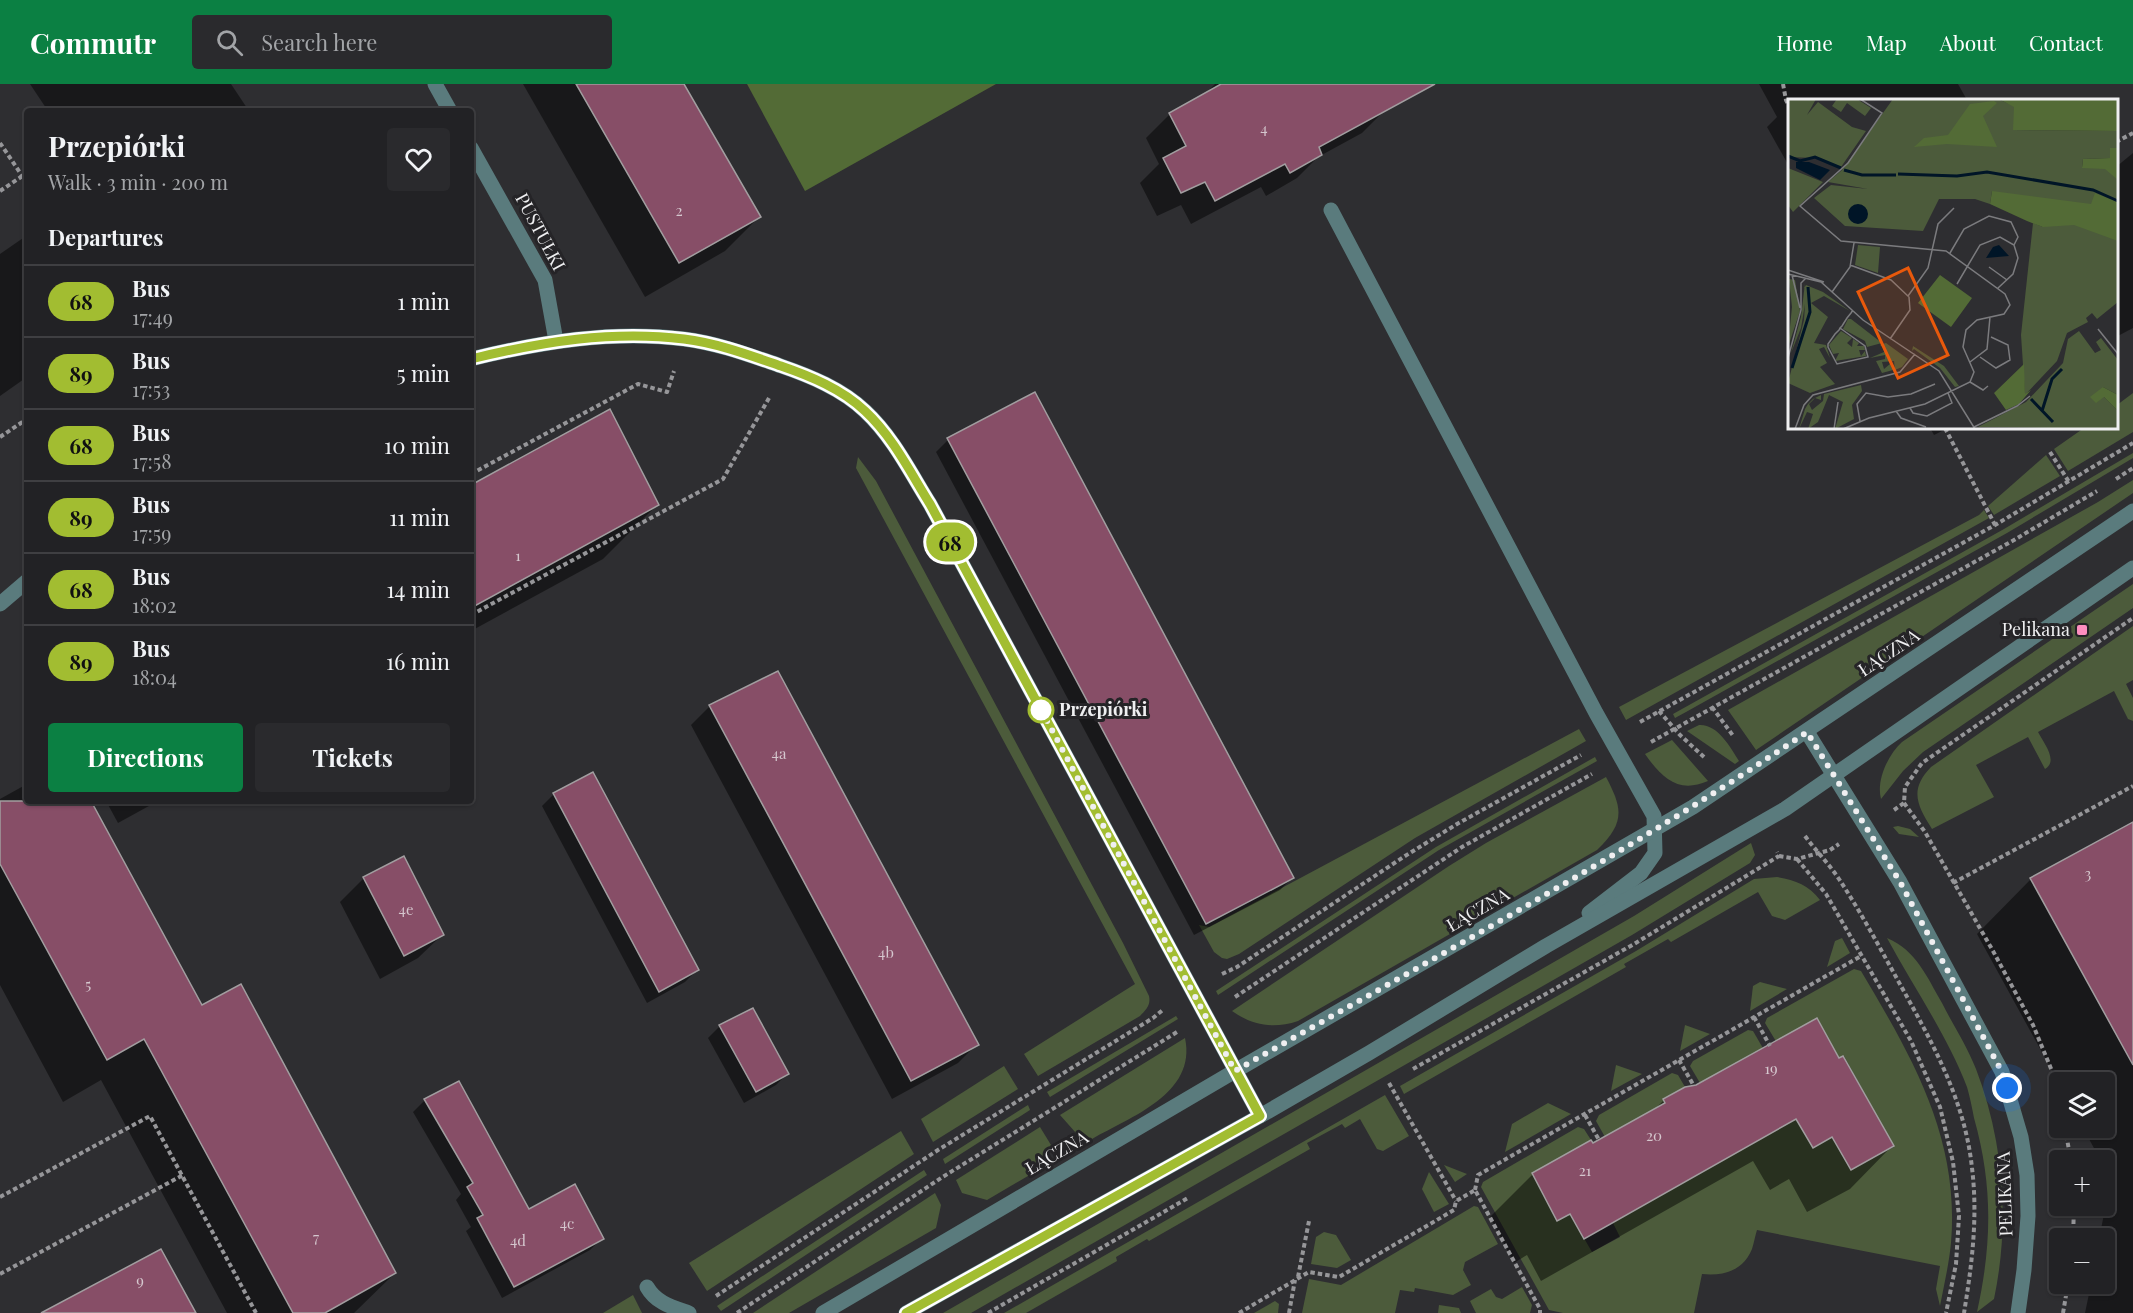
<!DOCTYPE html>
<html lang="en">
<head>
<meta charset="utf-8">
<style>
  body { margin:0; font-family:"Playfair Display",serif; background:#2a2a2d; color:#f1f3f6; height:100vh; display:flex; flex-direction:column; font-size:22px; white-space:nowrap }
  * { box-sizing:border-box; margin:0 }
  p { font-size:20px; color:#a2a4a7 }
  .icon { flex:none; width:33px; height:33px; fill:none; stroke:currentColor; stroke-width:2; stroke-linecap:round; stroke-linejoin:round }
  .map { position:relative; flex:1; overflow:hidden }
  .panel { position:absolute; left:24px; top:24px; width:450px; height:696px; display:flex; flex-direction:column; background:#222225; border-radius:6px; box-shadow:0 2px 4px #0004,0 0 0 2px #3f3f42 }
  .panel>* { flex:none }
  .badge { padding:0 12px; border-radius:20px; font-size:21px; line-height:39px }
  .tools { position:absolute; left:2049px; top:988px; display:grid; gap:12px }
  .tools a { display:grid; place-items:center; width:66px; height:66px; border-radius:6px; background:#222225; box-shadow:0 2px 4px #0004,0 0 0 2px #3f3f42; font-size:30px }
  .you { position:absolute; width:30px; height:30px; margin:-15px; border:4px solid #fff; border-radius:50%; background:#1a73e8; box-shadow:0 0 0 9px #1a73e833 }
  .map>.badge { position:absolute; translate:-50% -50%; box-shadow:0 0 0 3px #fff }
  h2 { padding:0 24px; font-size:22px; line-height:54px }
  .round { display:grid; place-items:center; flex:none; width:63px; height:63px; border-radius:6px; background:#2a2a2d }
  .headline { display:flex; align-items:center; justify-content:space-between; height:102px; padding:0 24px }
  h1 { font-size:28px; font-weight:700; line-height:45px }
  .cta { display:flex; gap:12px; margin-top:auto; padding:12px 24px }
  .cta a { flex:1; height:69px; border-radius:6px; background:#0b8043; color:#fff; font-size:24px; font-weight:700; line-height:69px; text-align:center }
  .cta a+a { background:#2a2a2d; color:#f1f3f6 }
  ul { padding:0; list-style:none }
  li { display:flex; align-items:center; gap:18px; height:72px; padding:0 24px; border-top:2px solid #3f3f42 }
  li div { flex:1 }
  li b { display:block; font-size:22px }
  li em { font-style:normal }
  li .badge { min-width:66px; font-weight:700; text-align:center }
  header { display:flex; align-items:center; gap:36px; box-sizing:border-box; height:84px; padding:0 30px; background:#0b8043; color:#fff }
  header strong { font-size:28px }
  nav { display:flex; gap:33px; margin-inline-start:auto; font-size:21px }
  .search { width:420px; height:54px; background:#2a2a2d; display:flex; align-items:center; gap:15px; box-sizing:border-box; padding:0 21px; border-radius:6px; color:#a2a4a7; font-size:22px }
  .map>svg:first-child { display:block }
</style>
</head>
<body>
<header>
<strong>Commutr</strong>
<div class="search"><svg class="icon" aria-label="search" viewBox="0 0 24 24"><circle cx="10" cy="10" r="6"/><path d="M15 15l6 6"/></svg>Search here</div>
<nav><a>Home</a><a>Map</a><a>About</a><a>Contact</a></nav>
</header>
<div class="map">
<svg width="2133" height="1229" viewBox="0 0 2133 1229">
  <rect width="100%" height="100%" fill="#2e2e31"/>
  <g fill="#4c5b3b">
    <path d="M2133 309V348L2068 387 2054 365 2084 344H2116L2117 321Z"/>
    <path d="M2133 369V374L2007 449 1686 628 1675 634 1673 630 2004 445Z"/>
    <path d="M2046 371 2060 392 1994 431 1988 422Z"/>
    <path d="M858 373 876 397 1123 859 1149 912C1151 921 1146 926 1140 932L1038 992 1024 970 1135 900 856 384Z"/>
    <path d="M2133 396V409L1756 666 1728 626 2098 418Z"/>
    <path d="M1984 426 1989 434 1626 636 1619 623 1979 431Z"/>
    <path d="M2133 500V524L1923 668 1903 687 1881 715C1876 696 1888 671 1902 658Z"/>
    <path d="M2133 542V596L2126 600 2133 614V637L2128 635 2114 607 2038 648C2043 658 2059 677 2045 685L2028 653 1976 681 1994 713 1932 745C1917 721 1909 706 1931 683Z"/>
    <path d="M1699 641C1718 640 1730 663 1739 677L1735 680 1687 647Z"/>
    <path d="M1579 645 1586 657 1415 754 1239 870 1227 875 1222 874 1214 868 1199 841 1209 843Z"/>
    <path d="M1672 656 1708 697C1678 710 1662 694 1645 670Z"/>
    <path d="M1595 673 1597 677 1439 766 1218 911 1216 907 1436 763Z"/>
    <path d="M1606 693C1623 725 1625 739 1597 766L1298 937C1274 945 1253 942 1232 927L1449 782 1486 759Z"/>
    <path d="M1898 742 1910 745 1919 753 1899 750 1893 743Z"/>
    <path d="M1751 759 1755 771 1750 779 1632 851 971 1229H943L1634 832Z"/>
    <path d="M1777 793C1795 796 1809 801 1820 816L1785 836 1772 832 1758 808 1671 858 1668 855 1624 880 1626 883 1404 1010 1400 1002 1636 867 1754 795Z"/>
    <path d="M1842 854 1850 869 1827 883 1835 857Z"/>
    <path d="M1887 854C1916 866 1927 893 1942 919 1953 941 1967 962 1976 985 2004 1058 2010 1139 1994 1215L1977 1228C1992 1160 1993 1101 1974 1034 1972 1024 1970 1013 1967 1003 1947 951 1914 904 1887 854Z"/>
    <path d="M1854 885 1861 887C1912 973 1960 1054 1951 1159 1949 1180 1944 1201 1940 1222L1936 1205 1940 1182 1757 1146C1755 1152 1754 1159 1752 1165 1743 1187 1724 1192 1702 1190L1694 1229H1563L1549 1226 1481 1103 1483 1098 1578 1043 1584 1045 1591 1056 1532 1089 1556 1134V1137L1570 1130 1592 1168 1620 1153 1613 1139 1796 1035 1813 1064 1832 1053 1851 1086 1894 1063 1844 972 1839 974 1817 934 1777 959 1765 939 1767 934Z"/>
    <path d="M1760 898 1787 905 1750 927 1753 902Z"/>
    <path d="M1176 932 1178 935 1050 1013 1047 1008Z"/>
    <path d="M1685 941 1710 950 1680 967Z"/>
    <path d="M1748 946 1753 947 1764 966 1700 999 1690 982 1693 977Z"/>
    <path d="M1185 954C1197 1010 1130 1033 1092 1055L1076 1049 1060 1031Z"/>
    <path d="M1616 981 1642 990 1611 1007Z"/>
    <path d="M1004 982 1018 1005 933 1058 921 1035Z"/>
    <path d="M1672 989 1678 991 1685 1003 1663 1015 1665 1019 1605 1053 1596 1037 1599 1031Z"/>
    <path d="M1385 1011 1409 1052 1383 1067 1377 1065 1360 1035 1345 1044 1342 1040 1307 1059 1310 1065 1149 1157 1147 1155 1116 1173 1117 1177 1026 1229H1004Z"/>
    <path d="M1548 1019 1571 1030 1505 1068 1512 1040Z"/>
    <path d="M1028 1021 1030 1026 945 1080 943 1075Z"/>
    <path d="M1040 1043 1051 1061 1045 1082 987 1116 962 1109 956 1096Z"/>
    <path d="M901 1047 914 1070 707 1207 689 1179Z"/>
    <path d="M1444 1081 1467 1090 1455 1098Z"/>
    <path d="M924 1086 927 1091 721 1227 717 1222Z"/>
    <path d="M1429 1088 1449 1120 1434 1128 1422 1105Z"/>
    <path d="M935 1109 941 1121 936 1144 789 1229H753Z"/>
    <path d="M1474 1122 1478 1123 1498 1160 1465 1178 1463 1186 1471 1201 1453 1211 1415 1204 1414 1208 1400 1206 1395 1229H1302L1309 1195 1341 1201Z"/>
    <path d="M1324 1148 1336 1151 1351 1176 1337 1184 1311 1180 1316 1153Z"/>
    <path d="M1522 1203 1532 1221 1530 1229H1476L1470 1217 1491 1205 1496 1213 1502 1215Z"/>
    <path d="M633 1211 642 1229H603Z"/>
    <path d="M1275 1217 1279 1220 1278 1229H1254Z"/>
    <path d="M1439 1221 1459 1224 1461 1229H1438Z"/>
  </g>
  <path fill="#536b36" d="M747 0H996L805 107Z"/>
  <g fill="#0007">
    <path d="M30 0H231L249 27H48Z"/>
    <path d="M523 0H682L759 133 725 167 645 213Z"/>
    <path d="M1215 0H1372L1386 25 1362 49 1318 73 1297 94 1266 112 1261 103 1191 140 1181 121 1157 132 1140 99 1159 80 1146 54 1170 30 1203 12Z"/>
    <path d="M1759 0H1958L1967 16H1790V84L1767 43 1777 33Z"/>
    <path d="M2133 69V244L2116 253V83Z"/>
    <path d="M26 152 27 293 0 312V170Z"/>
    <path d="M1034 310 1292 794 1280 806 1194 851 936 368 948 356Z"/>
    <path d="M1930 344H1948L1934 351Z"/>
    <path d="M471 402 658 420 603 475 471 547Z"/>
    <path d="M710 622 977 960 958 979 892 1015 691 641Z"/>
    <path d="M27 700V717H89L201 923 395 1189 354 1229H227L101 996 63 1018 0 901V715Z"/>
    <path d="M554 710 697 886 685 898 647 919 542 722Z"/>
    <path d="M106 717H158L118 739Z"/>
    <path d="M2133 739V1229H2085L2091 1200H2104V1155H2099L2111 1095 2104 1083V1077H2101L2083 1044H2104V999H2060V1001L1977 850 2031 795Z"/>
    <path d="M364 794 442 851 418 874 380 895 340 818Z"/>
    <path d="M752 926 788 989 776 1001 744 1019 708 954 720 942Z"/>
    <path d="M1839 976 1892 1062 1850 1105 1807 1128 1789 1095 1770 1106 1753 1077 1541 1197 1527 1171 1514 1179 1490 1133 1533 1090 1592 1062 1651 1029 1664 1016 1685 1004Z"/>
    <path d="M425 1016 529 1127 602 1154 590 1166 502 1214 466 1147 471 1143 456 1116 461 1110 413 1028Z"/>
  </g>
  <g fill="#874e67" stroke="#a29ea0" stroke-width="1.5">
    <path d="M576 0H684L761 133 679 179Z"/>
    <path d="M1221 0H1435L1319 63 1322 71 1290 89 1285 80 1215 117 1205 98 1181 109 1163 74 1186 62 1169 29Z"/>
    <path d="M1035 308 1294 794 1206 840 947 354Z"/>
    <path d="M610 325 659 421 471 524V401Z"/>
    <path d="M778 587 979 961 911 997 709 621Z"/>
    <path d="M593 688 699 886 659 908 553 709Z"/>
    <path d="M0 717H91L202 921 241 900 396 1189 325 1229H293L144 955 107 976 0 780Z"/>
    <path d="M2133 738V981L2030 794Z"/>
    <path d="M404 772 444 851 404 872 363 793Z"/>
    <path d="M753 924 789 990 756 1008 719 941Z"/>
    <path d="M1817 934 1839 974 1843 972 1894 1062 1851 1086 1832 1053 1813 1064 1796 1035 1584 1155 1570 1130 1557 1137 1532 1089 1591 1056 1593 1059 1665 1019 1663 1015 1685 1003 1696 1001Z"/>
    <path d="M459 997 529 1125 575 1100 604 1155 514 1203 477 1134 483 1131 467 1103 473 1099 424 1015Z"/>
    <path d="M161 1165 196 1229H41Z"/>
  </g>
  <g fill="none" stroke-linecap="round" stroke-linejoin="round">
    <g stroke="#969699" stroke-width="4" stroke-dasharray="4.5 3" stroke-linecap="butt">
      <path d="M1783 0 1786 16 1790 24"/>
      <path d="M2116 58 2133 49"/>
      <path d="M0 59 27 99"/>
      <path d="M0 107 27 89"/>
      <path d="M1945 344 1995 441"/>
      <path d="M0 353 27 335"/>
      <path d="M2050 368 2069 398"/>
      <path d="M471 390 638 300 667 308 674 287"/>
      <path d="M2116 395 2133 384"/>
      <path d="M471 531 723 395 769 314"/>
      <path d="M1712 623 1734 653"/>
      <path d="M1659 627 1680 651 1705 674"/>
      <path d="M1640 638 1995 441 2133 359"/>
      <path d="M1651 658 2014 456 2097 407"/>
      <path d="M1904 719 1925 748 1993 867 2033 941 2052 987 2060 1017"/>
      <path d="M1894 726 1904 719 1905 703 1922 679 2133 534"/>
      <path d="M1805 752C1816 767 1829 780 1839 795 1862 830 1881 866 1901 902 1933 960 1965 1017 1972 1084 1978 1133 1972 1180 1964 1229"/>
      <path d="M1779 772 1797 775 1830 766 1839 760"/>
      <path d="M1797 775 1826 810 1911 957 1940 1023 1953 1078 1959 1132 1956 1180 1946 1229"/>
      <path d="M1953 799 2133 702"/>
      <path d="M1222 890 1237 883 1405 772 1457 740 1581 671"/>
      <path d="M1235 913 1462 763 1592 690"/>
      <path d="M1754 933 1770 962"/>
      <path d="M1679 976 1694 1002"/>
      <path d="M1413 985 1634 860 1779 772 1777 768"/>
      <path d="M1389 999 1456 1117"/>
      <path d="M1585 1031 1599 1056"/>
      <path d="M2065 1044 2071 1077"/>
      <path d="M1475 1106 1478 1091 1861 872"/>
      <path d="M0 1113 150 1032 256 1229"/>
      <path d="M2073 1155 2074 1122"/>
      <path d="M0 1190 183 1091"/>
      <path d="M1298 1193 1309 1137"/>
      <path d="M716 1212 938 1066 1153 934 1164 925"/>
      <path d="M737 1229 941 1094 1177 948"/>
      <path d="M988 1229 1188 1114"/>
      <path d="M1239 1229 1309 1188 1339 1193 1454 1126 1456 1117 1475 1106 1540 1225V1229"/>
      <path d="M1289 1229 1295 1196"/>
      <path d="M2063 1229 2068 1200"/>
    </g>
    <g stroke="#5a7b7d" stroke-width="15">
      <path d="M435 0 450 27"/>
      <path d="M471 64 545 196 556 257"/>
      <path d="M1331 126 1596 629 1654 732 1655 769 1641 789 1589 829"/>
      <path d="M471 275C541 258 612 246 684 255 717 259 749 271 781 282 810 292 842 305 865 327 893 353 910 388 930 420L1260 1032"/>
      <path d="M0 520 27 497"/>
      <path d="M1807 648 1900 798 2002 988 2021 1053 2027 1091 2028 1132 2024 1186 2018 1229"/>
      <path d="M647 1203C656 1219 672 1223 689 1229"/>
      <path d="M823 1229 1235 987 1693 723 2133 427"/>
      <path d="M906 1229 1260 1032 1369 969 1546 862 1785 725 2133 484"/>
    </g>
  </g>
  <g fill="none" stroke-linecap="round" stroke-linejoin="round">
    <defs>
      <path id="line" d="M471 275C541 258 612 246 684 255 717 259 749 271 781 282 810 292 842 305 865 327 893 353 910 388 930 420L1260 1032 906 1229"/>
    </defs>
    <use href="#line" stroke="#fff" stroke-width="14"/>
    <use href="#line" stroke="#a2bd31" stroke-width="9"/>
    <path stroke="#efeff1" stroke-width="6" stroke-dasharray="0 10.8" d="M1041 626 1039 622 1235 987C1428 877 1624 772 1807 648L1900 798 2002 988 2007 1004"/>
  </g>
  <rect fill="#fd8ebe" stroke="#252427" stroke-width="2" x="2076" y="540" width="12" height="12" rx="3"/>
  <circle fill="#fff" stroke="#a2bd31" stroke-width="3" cx="1041" cy="626" r="12"/>
  <g text-anchor="middle" stroke-width="6" stroke-linejoin="round" paint-order="stroke">
    <g font-size="15" fill="#d5c7ce">
      <text x="1264" y="50">4</text>
      <text x="679" y="132">2</text>
      <text x="518" y="477">1</text>
      <text x="779" y="675">4a</text>
      <text x="2088" y="795">3</text>
      <text x="406" y="831">4e</text>
      <text x="886" y="874">4b</text>
      <text x="88" y="906">5</text>
      <text x="1771" y="990">19</text>
      <text x="1654" y="1057">20</text>
      <text x="1585" y="1092">21</text>
      <text x="567" y="1145">4c</text>
      <text x="316" y="1159">7</text>
      <text x="518" y="1162">4d</text>
      <text x="140" y="1202">9</text>
    </g>
    <g font-size="18" fill="#efeff1" stroke="#252427">
      <text transform="translate(540 148) rotate(62)" y="6">PUSTUŁKI</text>
      <text transform="translate(1889 569) rotate(-34)" y="6">ŁĄCZNA</text>
      <text transform="translate(1478 826) rotate(-30)" y="6">ŁĄCZNA</text>
      <text transform="translate(1057 1069) rotate(-30)" y="6">ŁĄCZNA</text>
      <text transform="translate(2005 1110) rotate(-92)" y="6">PELIKANA</text>
    </g>
    <g font-size="18" fill="#efeff1" stroke="#252427" text-anchor="end">
      <text x="2070" y="552">Pelikana</text>
    </g>
    <g font-size="18" font-weight="bold" fill="#efeff1" stroke="#252427" text-anchor="start">
      <text x="1059" y="632">Przepiórki</text>
    </g>
  </g>
  <g transform="translate(1788 15)">
    <rect width="330" height="330" fill="#2e2e31"/>
    <path d="M0 0H28L19 16 30 3 64 28 78 32 53 68 27 59 0 58ZM49 0H69L83 9 77 17 59 4 53 13 44 7ZM105 0H210L226 7V31L330 32V49H322V59L295 60 294 68H330V203L309 220 304 214 298 219 300 223 279 234 269 262 237 296 233 236 245 124 255 128 204 92 202 105 187 100H151L135 132 57 127 26 99 43 86 80 90 40 83 54 71ZM0 69 35 83 5 113 0 106ZM70 146 92 148 90 174 67 166ZM1 180 7 181 12 212 0 248 4 208ZM17 184 16 189 18 186 35 193 62 212 36 197 23 204 40 218 26 244 38 246 42 259 36 248 31 250 39 264 32 268 47 285 22 294 0 284 16 221 17 205 13 229 3 254 13 218ZM60 220H63L94 244 79 248 77 242 55 230ZM53 232 64 239 59 244 64 248 65 240 71 244 69 247H76L77 251H71L73 257 77 252 78 257 47 262 51 254 45 255 41 246ZM291 232 307 254 313 251 308 243 313 239 330 261V296L315 288 316 298 330 312V330L190 328 238 303 275 264 280 240ZM98 244 120 260 114 268 107 271 106 262 94 263 96 270 102 265 105 271 94 274 88 262 97 260V256L82 259 96 253 98 250 92 246ZM125 247 156 267 171 287 167 288 152 269 126 250 124 252ZM73 286 74 292 64 306 66 320 47 330 55 303 41 296 30 323 20 330 25 315 19 313 11 330 17 310 20 305 25 300 33 296V301L27 299 21 305 24 311 35 302 36 295Z" fill="#4c5b3b"/>
    <path d="M211 0H330V32L225 31 226 8ZM206 2 209 4 195 17 209 48 159 45 126 48 136 39 160 36 182 5ZM322 49H330V81L317 70 294 69 295 60 322 59ZM204 92 303 105 307 94 330 103V142L286 126 255 128 239 122 202 105ZM152 176 184 199 163 228 130 204ZM236 265 237 295 243 291 231 305 218 311 206 294ZM315 288 330 296V312L316 298 308 304 302 298Z" fill="#536b36"/>
    <path d="M8 63H21L42 71 32 81 8 69ZM60 115a10 10 0 1 1 20 0a10 10 0 1 1-20 0ZM211 146 221 157 198 159 205 148Z" fill="#001527"/>
    <path fill="none" stroke="#001527" stroke-width="3" d="M0 57 12 62 27 58 53 69M56 71 74 76H108M110 75 169 77 199 73 305 91 330 102M4 269 22 213 20 188M243 300 265 323M254 312 264 280 274 270"/>
    <path fill="none" stroke="#7b7b7e" stroke-width="1.5" d="M162 154 176 130 201 117 223 123 230 138 226 146M62 166 103 181 121 198 122 211 102 240M201 168 219 181M0 171 36 183M0 175 33 183 75 221 151 272 187 330M4 176 12 209M0 185V231M169 185 192 146 212 138 226 146 230 159 225 175 210 189M44 193 62 168 66 144M120 197 140 169 150 125 166 109M52 229 77 247 80 258 49 265 40 248V245L47 235 51 231 52 229 54 227 59 219 63 214 65 211M310 230 330 255M192 258 208 269 222 261 220 246 203 238M0 259 13 211V184L18 179M182 263 199 250 202 218M182 283 195 291 200 287M122 309 125 314 139 317 164 304 160 294M108 312 113 319 138 328M72 322 69 305 78 294 100 298 123 295 147 285M186 328 229 307 242 297M7 330 16 306 25 296 112 273 127 255M46 330 50 303M55 330 81 319 137 305 182 283 186 273 175 248 178 231 189 221 216 215 222 206 217 195 158 152 53 142 12 107 60 64 94 14 72 0"/>
    <path fill="#e8590c" fill-opacity="0.15" stroke="#e8590c" stroke-width="3" d="M120 169 160 256 110 279 70 193Z"/>
    <rect width="330" height="330" fill="none" stroke="#efeff1" stroke-width="3"/>
  </g>
</svg>
<div class="tools">
<a><svg class="icon" aria-label="layers" viewBox="0 0 24 24"><path d="M12 4l9 5-9 5-9-5zM3 14l9 5 9-5"/></svg></a>
<a>+</a>
<a>−</a>
</div>
<div class="you" style="left:2007px;top:1004px"></div>
<b class="badge" style="left:950px;top:458px;background:#a2bd31;color:#111">68</b>
<section class="panel">
<div class="headline"><div><h1>Przepiórki</h1><p>Walk · 3 min · 200 m</p></div><a class="round"><svg class="icon" aria-label="heart" viewBox="0 0 24 24"><path d="M12 20l-8-8c-3-5 5-10 8-4 3-6 11-1 8 4z"/></svg></a></div>
<h2>Departures</h2>
<ul>
<li><span class="badge" style="background:#a2bd31;color:#111">68</span><div><b>Bus</b><p>17:49</p></div><em>1 min</em></li>
<li><span class="badge" style="background:#a2bd31;color:#111">89</span><div><b>Bus</b><p>17:53</p></div><em>5 min</em></li>
<li><span class="badge" style="background:#a2bd31;color:#111">68</span><div><b>Bus</b><p>17:58</p></div><em>10 min</em></li>
<li><span class="badge" style="background:#a2bd31;color:#111">89</span><div><b>Bus</b><p>17:59</p></div><em>11 min</em></li>
<li><span class="badge" style="background:#a2bd31;color:#111">68</span><div><b>Bus</b><p>18:02</p></div><em>14 min</em></li>
<li><span class="badge" style="background:#a2bd31;color:#111">89</span><div><b>Bus</b><p>18:04</p></div><em>16 min</em></li>
</ul>
<div class="cta"><a>Directions</a><a>Tickets</a></div>
</section>
</div>
</body>
</html>
